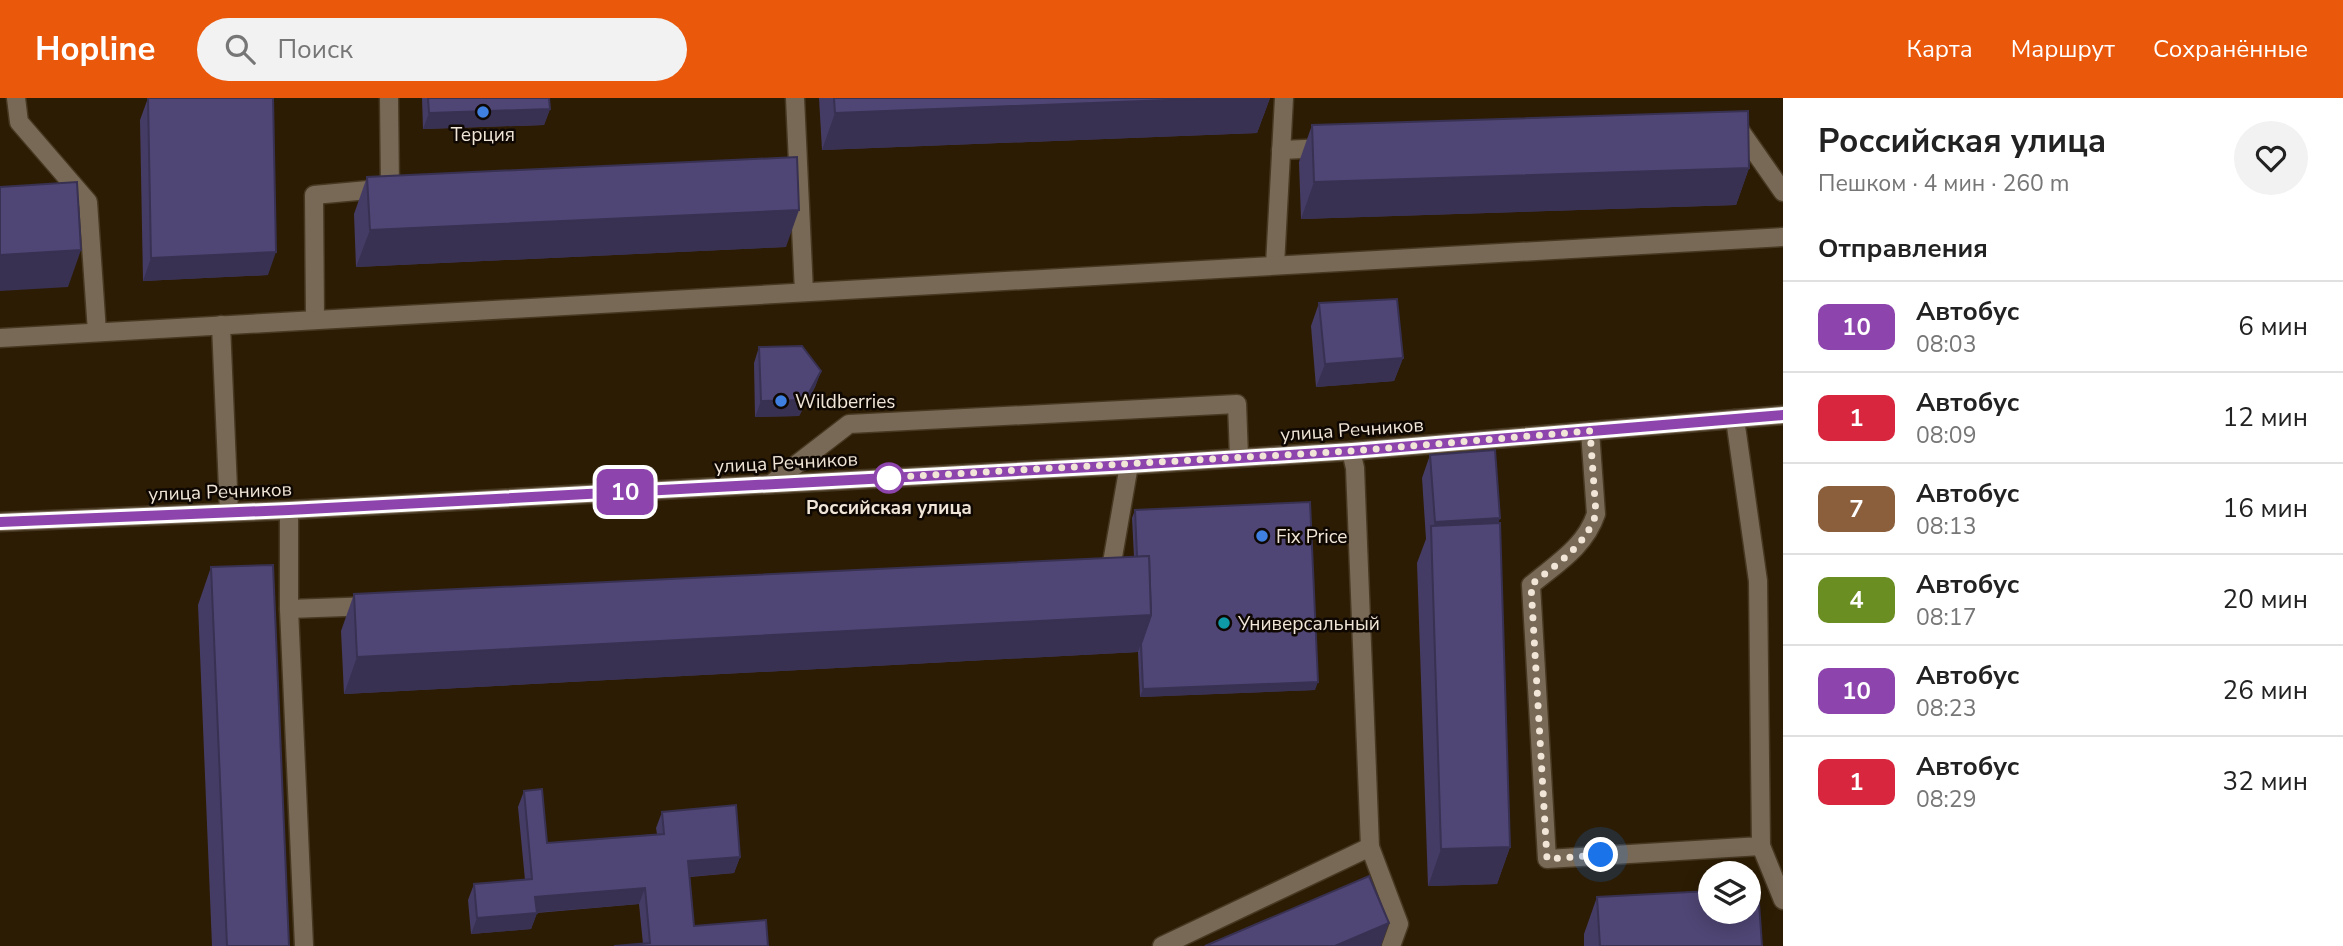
<!DOCTYPE html>
<html lang="ru">
<head>
<meta charset="utf-8">
<style>
  body { margin:0; font-family:"Nunito Sans",sans-serif; background:#f2f2f2; color:#222; height:100vh; display:flex; flex-direction:column; font-size:26px; white-space:nowrap }
  * { box-sizing:border-box; margin:0 }
  p { font-size:23px; color:#767676 }
  .icon { flex:none; width:38px; height:38px; fill:none; stroke:currentColor; stroke-width:2; stroke-linecap:round; stroke-linejoin:round }
  .map { position:relative; flex:1; overflow:hidden }
  .panel { display:flex; flex-direction:column; background:#fff; width:560px }
  .panel>* { flex:none }
  .badge { padding:0 14px; border-radius:10px; font-size:24px; line-height:46px }
  .fabs { position:absolute; left:1698px; top:763px; display:grid; gap:14px }
  .fabs a { display:grid; place-items:center; width:63px; height:63px; border-radius:50%; background:#fff; box-shadow:0 4px 18px #0003; font-size:35px }
  .you { position:absolute; width:35px; height:35px; margin:-18px; border:5px solid #fff; border-radius:50%; background:#1a73e8; box-shadow:0 0 0 10px #1a73e833 }
  .map>.badge { position:absolute; translate:-50% -50%; box-shadow:0 0 0 4px #fff }
  h2 { padding:0 35px; font-size:26px; line-height:63px }
  .round { display:grid; place-items:center; flex:none; width:74px; height:74px; border-radius:37px; background:#f2f2f2 }
  .headline { display:flex; align-items:center; justify-content:space-between; height:119px; padding:0 35px }
  h1 { font-size:33px; font-weight:700; line-height:52px }
  ul { padding:0; list-style:none }
  li { display:flex; align-items:center; gap:21px; height:91px; padding:0 35px; border-top:2px solid #e0e0e0 }
  li div { flex:1 }
  li b { display:block; font-size:26px }
  li em { font-style:normal }
  li .badge { min-width:77px; font-weight:700; text-align:center }
  header { display:flex; align-items:center; gap:42px; box-sizing:border-box; height:98px; padding:0 35px; background:#ea580c; color:#fff }
  header strong { font-size:33px }
  nav { display:flex; gap:38px; margin-inline-start:auto; font-size:24px }
  .search { width:490px; height:63px; background:#f2f2f2; display:flex; align-items:center; gap:18px; box-sizing:border-box; padding:0 24px; border-radius:38px; color:#767676; font-size:26px }
  main { display:flex; flex:1; min-height:0 }
  .map>svg:first-child { display:block }
</style>
</head>
<body>
<header>
<strong>Hopline</strong>
<div class="search"><svg class="icon" aria-label="search" viewBox="0 0 24 24"><circle cx="10" cy="10" r="6"/><path d="M15 15l6 6"/></svg>Поиск</div>
<nav><a>Карта</a><a>Маршрут</a><a>Сохранённые</a></nav>
</header>
<main>
<div class="map">
<svg width="1783" height="848" viewBox="0 0 1783 848">
  <rect width="100%" height="100%" fill="#2c1c04"/>
  <g fill="none" stroke-linecap="round" stroke-linejoin="round">
    <defs>
      <g id="minor">
        <path d="M16 0 19 24 88 104 97 234"/>
        <path d="M795 0 804 194"/>
        <path d="M1732 31H1739L1783 94"/>
        <path d="M1281 52 1327 50"/>
        <path d="M1275 167 1284 0"/>
        <path d="M315 221 314 97 390 90 389 0"/>
        <path d="M221 227 229 414"/>
        <path d="M0 240 1783 139"/>
        <path d="M1590 333 1596 416C1585 449 1556 466 1531 487L1547 761 1761 748 1758 483 1735 321"/>
        <path d="M1351 353 1355 370 1370 749 1399 826 1391 848"/>
        <path d="M771 386 849 326 1237 306 1239 359"/>
        <path d="M289 412V511L304 848"/>
        <path d="M0 424 289 412 1129 367 1351 353 1783 317"/>
        <path d="M1104 476H1110L1129 367"/>
        <path d="M289 511 373 508"/>
        <path d="M1761 748 1783 802"/>
        <path d="M1162 848 1370 749"/>
      </g>
    </defs>
    <use href="#minor" stroke="#473822" stroke-width="21"/>
    <use href="#minor" stroke="#786956" stroke-width="18"/>
  </g>
  <g fill="#453c65">
    <path d="M148 0H273L268 177 143 183 140 22Z"/>
    <path d="M422 0H549L550 11 544 27 423 31Z"/>
    <path d="M819 0H1270L1257 35 822 52Z"/>
    <path d="M1312 27 1749 70 1736 107 1301 121 1299 64Z"/>
    <path d="M367 79 786 149 356 169 354 116Z"/>
    <path d="M1319 205 1403 260 1394 283 1316 289 1311 228Z"/>
    <path d="M759 249 821 273 815 289 799 318 755 319 754 265Z"/>
    <path d="M1430 357 1500 420 1498 425 1510 749 1497 786 1428 788 1417 465 1426 441 1422 380Z"/>
    <path d="M1135 412 1315 592 1140 599 1138 554 344 596 341 533 354 496 1134 459 1132 420Z"/>
    <path d="M211 469 289 848H212L198 507Z"/>
    <path d="M524 693 547 745 657 736 656 730 662 714 740 759 734 775 690 779 694 828 768 848 643 846 639 806 537 815 531 831 471 836 468 802 474 786 525 782 518 709Z"/>
    <path d="M1597 799 1762 848H1584V836Z"/>
  </g>
  <g fill="#383152">
    <path d="M1219 0H1270L1257 35 822 52 835 15Z"/>
    <path d="M550 11 544 27 423 31 429 15Z"/>
    <path d="M1749 70 1736 107 1301 121 1314 84Z"/>
    <path d="M799 112 786 149 356 169 370 132Z"/>
    <path d="M81 152 68 189 0 193V157Z"/>
    <path d="M276 154 268 177 143 183 151 160Z"/>
    <path d="M1403 260 1394 283 1316 289 1325 266Z"/>
    <path d="M821 273 815 289 799 318 755 319 761 303Z"/>
    <path d="M1500 420 1492 443 1431 435 1435 424Z"/>
    <path d="M1151 517 1138 554 344 596 357 559Z"/>
    <path d="M1318 584 1315 592 1140 599 1143 591Z"/>
    <path d="M1510 749 1497 786 1428 788 1441 751Z"/>
    <path d="M740 759 734 775 683 779 688 763Z"/>
    <path d="M645 790 639 806 529 815 535 799Z"/>
    <path d="M537 815 531 831 471 836 477 820Z"/>
    <path d="M1389 825 1381 848H1335Z"/>
  </g>
  <g fill="#504675" stroke="#383152" stroke-width="2">
    <path d="M148 0H273L276 154 151 160Z"/>
    <path d="M428 0H549L550 11 429 15Z"/>
    <path d="M834 0H1219L835 15Z"/>
    <path d="M1748 13 1749 70 1314 84 1312 27Z"/>
    <path d="M797 59 799 112 370 132 367 79Z"/>
    <path d="M77 84 81 152 0 157V89Z"/>
    <path d="M1397 201 1403 260 1325 266 1319 205Z"/>
    <path d="M802 248 821 273 805 302 761 303 759 249Z"/>
    <path d="M1495 352 1500 420 1435 424 1430 357Z"/>
    <path d="M1310 404 1318 584 1143 591 1141 546 1151 517 1149 458 1137 459 1135 412Z"/>
    <path d="M1500 425 1510 749 1441 751 1431 428Z"/>
    <path d="M1149 458 1151 517 357 559 354 496Z"/>
    <path d="M273 467 289 848H227L211 469Z"/>
    <path d="M542 691 547 745 664 736 662 714 736 707 740 759 688 763 694 828 766 822 768 848H614L650 845 645 790 535 799 537 815 477 820 474 786 532 781 524 693Z"/>
    <path d="M1369 778 1389 825 1335 848H1205Z"/>
    <path d="M1758 790 1762 848H1600L1597 799 1710 793V814H1748V791Z"/>
  </g>
  <g fill="none" stroke-linecap="round" stroke-linejoin="round">
    <defs>
      <path id="line" d="M0 424 289 412 1129 367 1352 353 1783 317"/>
    </defs>
    <use href="#line" stroke="#fff" stroke-width="16"/>
    <use href="#line" stroke="#8e44ad" stroke-width="10"/>
    <path stroke="#f0e5d7" stroke-width="7" stroke-dasharray="0 12.6" d="M889 380H881L1352 353 1590 333 1596 416C1585 449 1556 466 1531 487L1547 761 1601 757"/>
  </g>
  <g fill="#3f7fe0" stroke="#0f0802" stroke-width="2.5">
    <circle cx="483" cy="14" r="7"/>
    <circle cx="781" cy="303" r="7"/>
    <circle cx="1262" cy="438" r="7"/>
  </g>
  <circle fill="#fff" stroke="#8e44ad" stroke-width="3.5" cx="889" cy="380" r="14"/>
  <circle fill="#0f9aa8" stroke="#0f0802" stroke-width="2.5" cx="1224" cy="525" r="7"/>
  <g text-anchor="middle" stroke-width="5" stroke-linejoin="round" paint-order="stroke">
    <g font-size="19" fill="#f0e5d7" stroke="#0f0802" text-anchor="start">
      <text x="483" y="43" text-anchor="middle">Терция</text>
      <text x="795" y="310">Wildberries</text>
      <text x="1276" y="445">Fix Price</text>
      <text x="1238" y="532">Универсальный</text>
    </g>
    <g font-size="19" fill="#f0e5d7" stroke="#0f0802">
      <text transform="translate(1352 331) rotate(-4)" y="7">улица Речников</text>
      <text transform="translate(786 364) rotate(-3)" y="7">улица Речников</text>
      <text transform="translate(220 393) rotate(-2)" y="7">улица Речников</text>
    </g>
    <g font-size="19" font-weight="bold" fill="#f0e5d7" stroke="#0f0802">
      <text x="889" y="416">Российская улица</text>
    </g>
  </g>
</svg>
<div class="fabs">
<a><svg class="icon" aria-label="layers" viewBox="0 0 24 24"><path d="M12 4l9 5-9 5-9-5zM3 14l9 5 9-5"/></svg></a>
</div>
<div class="you" style="left:1601px;top:757px"></div>
<b class="badge" style="left:625px;top:394px;background:#8e44ad;color:#fff">10</b>
</div>
<section class="panel">
<div class="headline"><div><h1>Российская улица</h1><p>Пешком · 4 мин · 260 m</p></div><a class="round"><svg class="icon" aria-label="heart" viewBox="0 0 24 24"><path d="M12 20l-8-8c-3-5 5-10 8-4 3-6 11-1 8 4z"/></svg></a></div>
<h2>Отправления</h2>
<ul>
<li><span class="badge" style="background:#8e44ad;color:#fff">10</span><div><b>Автобус</b><p>08:03</p></div><em>6 мин</em></li>
<li><span class="badge" style="background:#d7263d;color:#fff">1</span><div><b>Автобус</b><p>08:09</p></div><em>12 мин</em></li>
<li><span class="badge" style="background:#8b5e3c;color:#fff">7</span><div><b>Автобус</b><p>08:13</p></div><em>16 мин</em></li>
<li><span class="badge" style="background:#6b8e23;color:#fff">4</span><div><b>Автобус</b><p>08:17</p></div><em>20 мин</em></li>
<li><span class="badge" style="background:#8e44ad;color:#fff">10</span><div><b>Автобус</b><p>08:23</p></div><em>26 мин</em></li>
<li><span class="badge" style="background:#d7263d;color:#fff">1</span><div><b>Автобус</b><p>08:29</p></div><em>32 мин</em></li>
</ul>
</section>
</main>
</body>
</html>
